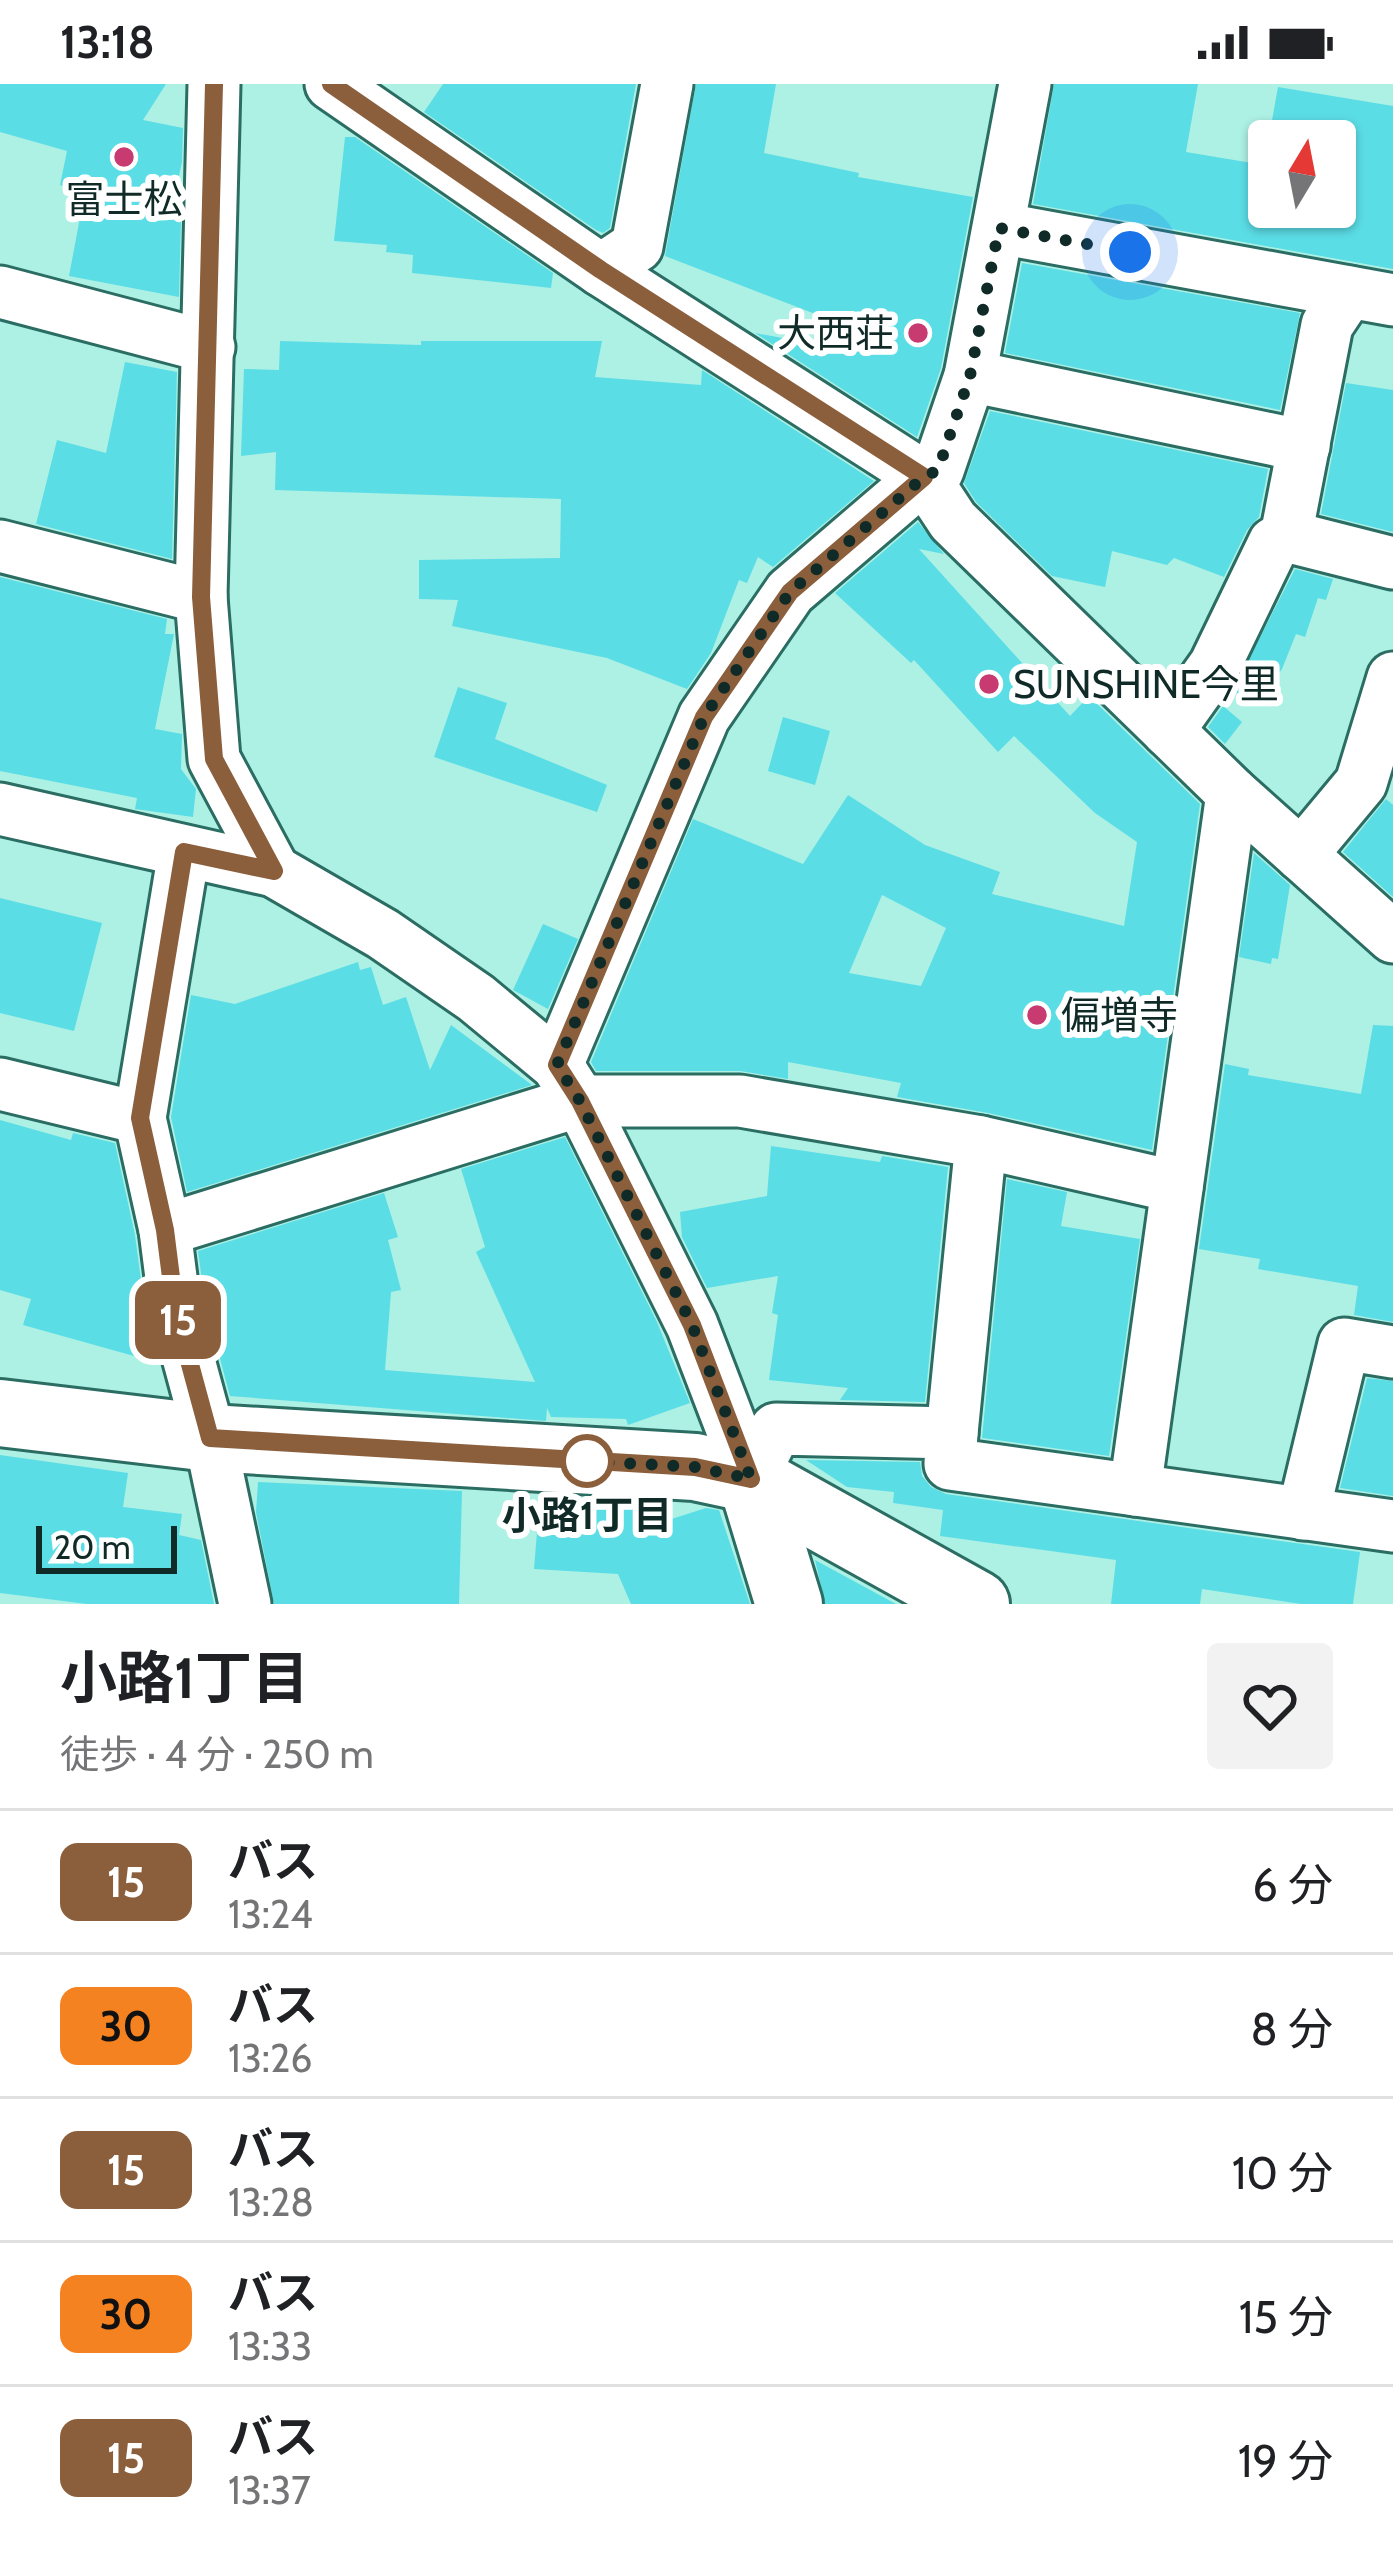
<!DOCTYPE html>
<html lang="ja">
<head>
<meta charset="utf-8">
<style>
  body { margin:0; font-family:Cabin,"Noto Sans JP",sans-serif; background:#f2f2f2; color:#202124; height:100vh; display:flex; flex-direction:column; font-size:45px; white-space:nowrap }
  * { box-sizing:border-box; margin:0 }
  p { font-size:39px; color:#757577 }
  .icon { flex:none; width:66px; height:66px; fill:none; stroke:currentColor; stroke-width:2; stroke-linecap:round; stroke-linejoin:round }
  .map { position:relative; height:1520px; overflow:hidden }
  .drawer { display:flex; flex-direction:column; background:#fff; flex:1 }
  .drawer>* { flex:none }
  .badge { padding:0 24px; border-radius:18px; font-size:42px; line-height:78px }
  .needle { width:78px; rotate:10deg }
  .controls { position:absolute; left:1248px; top:36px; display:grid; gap:24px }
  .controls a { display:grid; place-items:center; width:108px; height:108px; border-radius:12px; background:#fff; box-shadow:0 3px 9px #0004; font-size:60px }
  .scale { position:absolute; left:36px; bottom:30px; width:141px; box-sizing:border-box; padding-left:12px; border:6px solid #102b27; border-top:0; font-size:33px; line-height:42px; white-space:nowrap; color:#102b27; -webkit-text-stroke:9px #fff; paint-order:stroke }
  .you { position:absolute; width:60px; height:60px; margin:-30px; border:9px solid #fff; border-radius:50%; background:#1a73e8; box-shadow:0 0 0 18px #1a73e833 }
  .map>.badge { position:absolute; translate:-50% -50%; box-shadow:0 0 0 6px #fff }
  .round { display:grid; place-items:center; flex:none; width:126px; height:126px; border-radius:12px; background:#f2f2f2 }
  .summary { display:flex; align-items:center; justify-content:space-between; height:204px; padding:0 60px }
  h1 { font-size:57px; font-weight:700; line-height:90px }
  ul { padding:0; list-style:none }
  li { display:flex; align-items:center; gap:36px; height:144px; padding:0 60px; border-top:3px solid #e0e0e0 }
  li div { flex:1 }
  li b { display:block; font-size:45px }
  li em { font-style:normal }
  li .badge { min-width:132px; font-weight:700; text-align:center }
  .status { display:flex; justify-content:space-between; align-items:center; height:84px; padding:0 60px; background:#fff; direction:ltr }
  .status svg { height:33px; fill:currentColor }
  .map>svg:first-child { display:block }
</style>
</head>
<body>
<div class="status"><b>13:18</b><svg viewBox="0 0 49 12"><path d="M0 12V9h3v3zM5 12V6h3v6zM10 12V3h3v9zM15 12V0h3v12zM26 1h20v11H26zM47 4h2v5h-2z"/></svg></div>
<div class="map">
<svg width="1393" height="1520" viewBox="0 0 1393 1520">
  <rect width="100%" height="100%" fill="#adf0e4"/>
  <g fill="#5bdde6" fill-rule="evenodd">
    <path d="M0 0H166L143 36 183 44 182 78 170 134 181 136 179 213 69 192 85 107 60 101 67 67 0 48Z"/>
    <path d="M443 0H636L610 144 603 149 596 146 424 28Z"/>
    <path d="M696 0H776L764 69 859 89 858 93 973 113 941 284 917 353 755 249 838 264 844 241 665 172Z"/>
    <path d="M1054 0H1198L1186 68 1264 81 1278 3 1393 22V185L1033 120ZM1269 57H1335V123H1269Z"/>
    <path d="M345 53H355L553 189 551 204 412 189 413 171 386 168 387 161 334 157Z"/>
    <path d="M1022 179 1300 229 1280 326 1005 269Z"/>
    <path d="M280 257 421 261V257H602L595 293 701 301 702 286 874 397 773 483 758 473 747 499 739 496 711 569 687 605 607 574 452 542 458 516 419 515V476L560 474 561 415 275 406 276 368 241 372 244 285 279 286Z"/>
    <path d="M125 278 177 288 172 475 36 440 57 356 106 369Z"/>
    <path d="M1346 299 1393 306V448L1321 430Z"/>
    <path d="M990 327 1268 385 1259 433 1247 446 1224 493 1174 474 1167 481 1112 467 1105 503 1052 492 976 418 964 399Z"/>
    <path d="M918 438 944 470 919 465 1070 632 1089 612 1200 720 1152 1066 988 1029 897 1013 901 999 788 978V995L740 987H596L591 978 693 735 803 780 848 711 925 761 1000 788 992 810 1124 842 1137 758 1095 729 1014 652 998 668 914 576 911 579 835 509ZM882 811 946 844 921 902 849 889Z"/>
    <path d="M1295 485 1333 495 1326 516 1318 514 1305 553 1296 550 1282 585 1260 614 1232 608Z"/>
    <path d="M0 493 167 535 165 550H174L155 645 182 650 181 685 196 705 193 733 135 725 137 714 0 687Z"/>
    <path d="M458 603 507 619 495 655 607 701 597 728 434 673Z"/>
    <path d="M1223 622 1242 638 1225 660 1208 643Z"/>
    <path d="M783 633 830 647 815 701 768 687Z"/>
    <path d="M1386 715 1393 721V813L1343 768Z"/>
    <path d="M1254 769 1290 801 1278 875 1272 874 1271 880 1239 873Z"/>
    <path d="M0 814 102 839 74 947 0 929Z"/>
    <path d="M543 840 578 855 548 925 513 906Z"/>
    <path d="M358 878 360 886 371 883 383 921 406 913 430 986 451 941 532 1001 187 1108 171 1033 191 911 235 920Z"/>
    <path d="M1373 941 1393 942V1238L1354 1231 1358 1202 1258 1185 1260 1175 1199 1165 1225 980 1249 985 1248 991 1361 1010Z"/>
    <path d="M0 1036 71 1056 73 1049 115 1059 135 1151 146 1233 159 1279 23 1241 31 1215 0 1206Z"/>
    <path d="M565 1053 657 1238 690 1319 628 1341 626 1335 551 1333 547 1324 546 1337 230 1312 205 1219 198 1167 384 1109 398 1153 388 1156 401 1206 391 1208 385 1286 535 1298 476 1168 485 1163 461 1085Z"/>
    <path d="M771 1062 880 1078 882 1072 948 1083 925 1318 840 1316 848 1304 769 1296 778 1231 772 1229 778 1192 707 1204 682 1153 680 1128 767 1112Z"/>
    <path d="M1007 1095 1067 1108 1061 1142 1140 1155 1109 1372 982 1354Z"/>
    <path d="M1367 1294 1393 1297V1412L1340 1404Z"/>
    <path d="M0 1371 128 1389 123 1423 182 1430 179 1451 201 1456 214 1520H87L0 1509Z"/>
    <path d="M806 1376 920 1378 922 1392 931 1403 946 1410 1360 1468 1353 1520H1301L1202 1505 1200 1520H1111L1116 1476 940 1452 943 1426 893 1419 894 1408 847 1403Z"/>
    <path d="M258 1398 462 1407 459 1520H274L256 1428Z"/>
    <path d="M540 1411 664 1419 662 1438 706 1424 719 1426 750 1520H631L618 1490 534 1485Z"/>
    <path d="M815 1476 896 1520H825Z"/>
  </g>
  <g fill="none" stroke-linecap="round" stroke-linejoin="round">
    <defs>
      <g id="minor">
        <path d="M214 0 201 513 214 675 274 787"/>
        <path d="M331 0 601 186 924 393 953 437 1232 709 1393 853"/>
        <path d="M999 144 1393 216"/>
        <path d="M601 186 637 162 667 0"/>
        <path d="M0 208 209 263"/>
        <path d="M1349 208 1327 241 1286 452 1393 479"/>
        <path d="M970 292 1304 362"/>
        <path d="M0 462 201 513"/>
        <path d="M1168 647 1215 581 1274 459 1286 452"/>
        <path d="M0 725 274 787 383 850 476 914 557 981 580 1017 692 1241 751 1395"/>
        <path d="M184 768 140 1034 165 1146 175 1225 210 1354 245 1520"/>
        <path d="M1301 771 1361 699 1393 594"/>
        <path d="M557 981 704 633 790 508 924 393 938 386 970 292 1025 0"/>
        <path d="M0 1000 140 1034"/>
        <path d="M165 1146 580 1017H740L981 1058 1177 1103"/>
        <path d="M952 1349 981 1058"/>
        <path d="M751 1395 776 1345 952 1349 950 1380 1393 1442"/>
        <path d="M1135 1406 1232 709"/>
        <path d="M1303 1430 1344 1260 1393 1268"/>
      </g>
      <path id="tertiary" d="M0 1329 210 1354 695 1383 751 1395"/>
      <g id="secondary">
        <path d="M751 1395 976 1520"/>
        <path d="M751 1395 789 1520"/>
      </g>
    </defs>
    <use href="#minor" stroke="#2b6d63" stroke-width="57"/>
    <use href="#tertiary" stroke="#2b6d63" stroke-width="72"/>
    <use href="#secondary" stroke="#2b6d63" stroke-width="72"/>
    <use href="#minor" stroke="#fff" stroke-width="51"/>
    <use href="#tertiary" stroke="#fff" stroke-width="66"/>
    <use href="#secondary" stroke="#fff" stroke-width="66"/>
  </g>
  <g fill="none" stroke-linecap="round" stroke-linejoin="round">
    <defs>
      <path id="line" d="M214 0 201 513 214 675 274 787 184 768 140 1034 165 1146 175 1225 210 1354 695 1383 751 1395 692 1241 580 1017 557 981 704 633 790 508 924 393 601 186 331 0"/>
    </defs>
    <use href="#line" stroke="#fff" stroke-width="27"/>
    <use href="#line" stroke="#8b5e3c" stroke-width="18"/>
    <path stroke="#102b27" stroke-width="12" stroke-dasharray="0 21.6" d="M587 1377 695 1383 751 1395 692 1241 580 1017 557 981 704 633 790 508 924 393 938 386 970 292 999 144 1130 168"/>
  </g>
  <g fill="#c73b70" stroke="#fff" stroke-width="4.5">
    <circle cx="124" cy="73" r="12"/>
    <circle cx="918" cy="249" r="12"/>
    <circle cx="989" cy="600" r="12"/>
    <circle cx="1037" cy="931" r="12"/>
  </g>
  <circle fill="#fff" stroke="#8b5e3c" stroke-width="6" cx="587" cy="1377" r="24"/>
  <g text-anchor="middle" stroke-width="12" stroke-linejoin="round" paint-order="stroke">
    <g font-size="39" fill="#102b27" stroke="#fff" text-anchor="start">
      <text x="124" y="129" text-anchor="middle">富士松</text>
      <text x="894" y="263" text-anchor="end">大西荘</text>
      <text x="1013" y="614">SUNSHINE今里</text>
      <text x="1061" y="945">偏増寺</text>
    </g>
    <g font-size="39" font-weight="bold" fill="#102b27" stroke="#fff">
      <text x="587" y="1445">小路1丁目</text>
    </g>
  </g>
</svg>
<div class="controls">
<a><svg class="needle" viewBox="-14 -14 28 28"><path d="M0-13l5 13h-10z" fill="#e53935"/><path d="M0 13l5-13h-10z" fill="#757577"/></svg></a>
</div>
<div class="scale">20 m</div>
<div class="you" style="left:1130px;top:168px"></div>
<b class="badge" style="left:178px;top:1236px;background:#8b5e3c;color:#fff">15</b>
</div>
<section class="drawer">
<div class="summary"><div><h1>小路1丁目</h1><p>徒歩 · 4 分 · 250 m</p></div><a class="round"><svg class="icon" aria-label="heart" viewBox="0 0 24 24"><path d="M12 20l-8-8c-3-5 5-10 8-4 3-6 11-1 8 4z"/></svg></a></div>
<ul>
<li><span class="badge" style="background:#8b5e3c;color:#fff">15</span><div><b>バス</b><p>13:24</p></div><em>6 分</em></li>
<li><span class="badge" style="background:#f58220;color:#111">30</span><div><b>バス</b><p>13:26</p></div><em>8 分</em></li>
<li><span class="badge" style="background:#8b5e3c;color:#fff">15</span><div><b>バス</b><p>13:28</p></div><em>10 分</em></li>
<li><span class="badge" style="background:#f58220;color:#111">30</span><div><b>バス</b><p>13:33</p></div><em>15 分</em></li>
<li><span class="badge" style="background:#8b5e3c;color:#fff">15</span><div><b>バス</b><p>13:37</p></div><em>19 分</em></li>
</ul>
</section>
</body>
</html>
